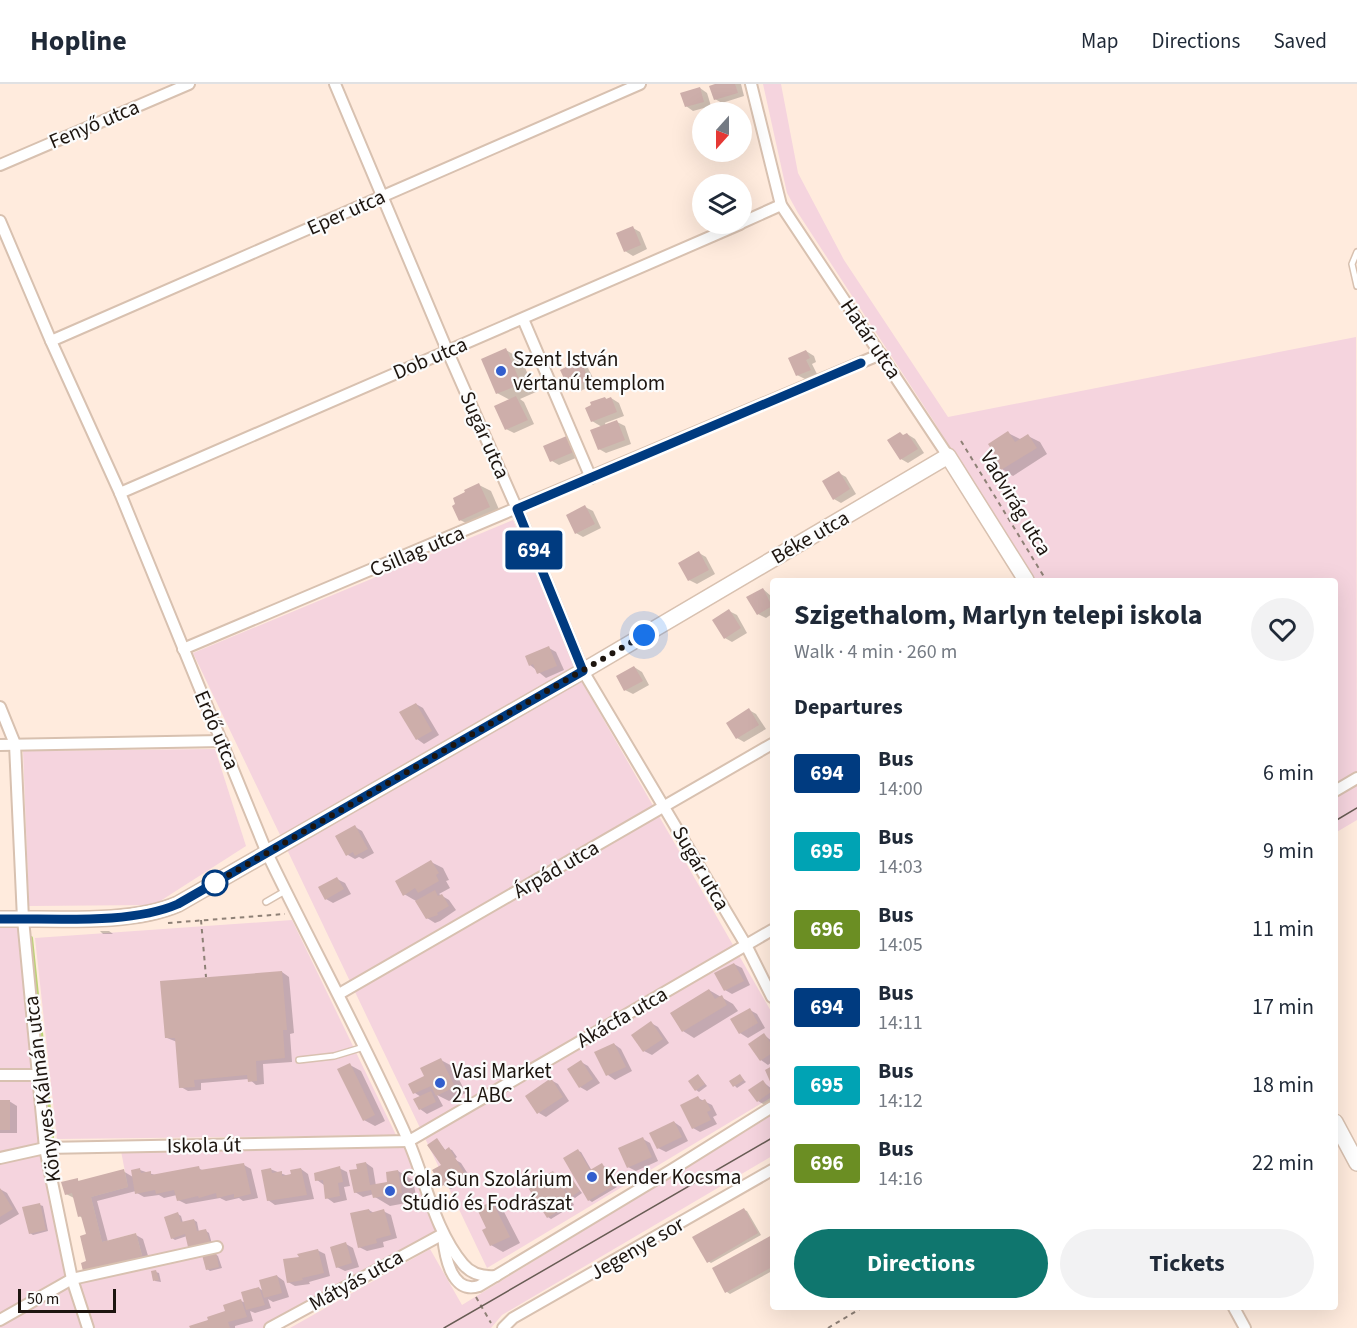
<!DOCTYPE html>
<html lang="en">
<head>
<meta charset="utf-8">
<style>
  body { margin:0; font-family:"Source Sans 3",sans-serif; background:#f2f2f3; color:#1f2937; height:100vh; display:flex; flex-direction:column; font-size:22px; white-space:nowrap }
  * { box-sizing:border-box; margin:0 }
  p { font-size:20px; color:#747a83 }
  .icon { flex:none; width:33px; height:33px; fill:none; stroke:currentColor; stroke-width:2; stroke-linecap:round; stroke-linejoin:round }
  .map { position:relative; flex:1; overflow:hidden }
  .details { position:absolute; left:770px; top:494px; width:568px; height:732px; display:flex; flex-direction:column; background:#fff; border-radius:6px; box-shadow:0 6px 24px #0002 }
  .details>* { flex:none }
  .badge { padding:0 12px; border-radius:4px; font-size:21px; line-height:39px }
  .needle { width:39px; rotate:201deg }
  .tools { position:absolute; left:692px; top:18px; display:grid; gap:12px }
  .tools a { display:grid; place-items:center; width:60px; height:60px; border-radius:50%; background:#fff; box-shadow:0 6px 24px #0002; font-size:30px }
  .scale { position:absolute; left:18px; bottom:15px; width:98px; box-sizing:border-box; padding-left:6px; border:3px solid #1d150f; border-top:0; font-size:16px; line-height:21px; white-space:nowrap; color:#1d150f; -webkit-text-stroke:4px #fcfcfc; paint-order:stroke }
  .you { position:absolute; width:30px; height:30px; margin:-15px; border:4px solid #fff; border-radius:50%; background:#1a73e8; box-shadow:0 0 0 9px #1a73e833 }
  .map>.badge { position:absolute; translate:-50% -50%; box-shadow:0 0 0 3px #fff }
  h2 { padding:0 24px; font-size:22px; line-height:54px }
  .round { display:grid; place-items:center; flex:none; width:63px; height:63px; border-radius:32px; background:#f2f2f3 }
  .headline { display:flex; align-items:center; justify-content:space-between; height:102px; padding:0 24px }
  h1 { font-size:28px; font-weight:700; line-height:45px }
  .cta { display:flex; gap:12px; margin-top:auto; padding:12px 24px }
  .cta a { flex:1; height:69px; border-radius:36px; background:#0f766e; color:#fff; font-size:24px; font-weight:700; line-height:69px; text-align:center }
  .cta a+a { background:#f2f2f3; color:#1f2937 }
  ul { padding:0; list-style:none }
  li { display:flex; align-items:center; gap:18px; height:78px; padding:0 24px }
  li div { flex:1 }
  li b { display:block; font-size:22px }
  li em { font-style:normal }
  li .badge { min-width:66px; font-weight:700; text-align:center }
  header { display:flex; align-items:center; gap:36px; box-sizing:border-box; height:84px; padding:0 30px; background:#fff; border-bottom:2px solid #e0e1e3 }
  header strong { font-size:28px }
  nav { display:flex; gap:33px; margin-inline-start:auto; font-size:21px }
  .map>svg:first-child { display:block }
</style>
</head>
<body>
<header>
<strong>Hopline</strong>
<nav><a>Map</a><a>Directions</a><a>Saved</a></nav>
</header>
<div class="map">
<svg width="1357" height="1244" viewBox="0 0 1357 1244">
  <rect width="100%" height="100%" fill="#ffebdd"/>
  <g fill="#f5d4de">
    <path d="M763 0H781L798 89 844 176 948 333 1356 253 1357 736 1335 749V496H1032L933 336 798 129 787 109Z"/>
    <path d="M513 436 582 598 772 929V1013L487 1184 193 569Z"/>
    <path d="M215 665 246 762 154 821 29 822 23 667Z"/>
    <path d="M0 835H23L37 991 72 1195 97 1183 142 1171 136 1149 102 1158 91 1113 128 1103 121 1067 409 1057 440 1151 272 1244H0Z"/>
    <path d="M292 836 396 1051 57 1055 35 854Z"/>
    <path d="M772 1031V1072L502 1231 491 1244H290L430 1165 462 1221Z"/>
  </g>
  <g fill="#0003">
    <path d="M716 0H741L744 12 722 19 715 15Z"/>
    <path d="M700 4 707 9 711 22 693 27 686 22Z"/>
    <path d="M633 144 640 148 647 165 633 172 625 167Z"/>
    <path d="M506 266 521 275 536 308 520 315 524 318 534 340 514 349 506 345 510 316 497 309Z"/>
    <path d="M806 267 814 272 816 278 812 280 817 290 805 295 797 291Z"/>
    <path d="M580 278 587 282 596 300 578 308 570 304Z"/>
    <path d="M605 314 608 316 611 314 619 319 624 332 605 339 606 342 617 338 625 342 631 360 606 369 599 365 602 343 592 337Z"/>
    <path d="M1008 349 1020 355 1028 352 1040 358 1047 370 1013 392 1002 385Z"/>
    <path d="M907 350 915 355 924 369 908 379 901 375Z"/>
    <path d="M569 352 583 371 559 381 552 377Z"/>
    <path d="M839 389 846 393 856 410 841 419 834 415Z"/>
    <path d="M479 401 491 407 501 430 472 442 460 436 468 409Z"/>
    <path d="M585 423 593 427 601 444 583 453 576 449Z"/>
    <path d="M699 469 706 473 715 490 697 500 689 496Z"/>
    <path d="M763 505 772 513V530L766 534 758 530Z"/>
    <path d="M729 527 737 531 747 549 732 558 725 554Z"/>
    <path d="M549 564 556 568 564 586 546 594 530 581Z"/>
    <path d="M634 583 642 588 649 601 633 610 625 606Z"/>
    <path d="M416 620 423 624 439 651 424 660 417 655Z"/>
    <path d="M749 626 756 630 766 645 744 658 737 654Z"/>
    <path d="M355 743 362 747 374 769 363 775 359 773 355 775 348 771Z"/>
    <path d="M431 778 443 784 449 796 446 797 450 804 439 810 449 816 456 826 440 837 435 839 427 834 416 817 404 810Z"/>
    <path d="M337 795 345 799 351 810 333 819 326 815Z"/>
    <path d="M100 847H109L113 850H103Z"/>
    <path d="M734 880 742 884 750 901 732 910 725 906Z"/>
    <path d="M282 888 289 893 294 949 290 950 292 978 263 980 264 1000 256 1001 249 995 201 999V1006L188 1007 181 1003 177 958 167 954Z"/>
    <path d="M709 906 733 920 738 927 694 954 683 947Z"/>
    <path d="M750 926 757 930 765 944 748 954 740 949 732 936Z"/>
    <path d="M651 939 658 943 669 959 652 971 644 967Z"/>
    <path d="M764 951 772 957V978L768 981 761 976 750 961Z"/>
    <path d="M614 960 621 965 632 987 615 996 608 991 596 969Z"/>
    <path d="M441 976 452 982 466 1009 449 1017 437 1011 443 1022 427 1030 420 1025 421 1013 415 1009 410 1001 426 993Z"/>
    <path d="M581 978 588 982 600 999 587 1007 580 1003Z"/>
    <path d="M350 981 361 987 385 1037 375 1042 364 1036Z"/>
    <path d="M698 991 707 1002 699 1008 696 1006Z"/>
    <path d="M740 992 746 998 737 1004 731 998Z"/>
    <path d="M551 996 558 1000 569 1017 546 1033 539 1029Z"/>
    <path d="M763 998 772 1005V1016L765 1021 758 1017Z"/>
    <path d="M698 1014 712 1021 717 1031 713 1033 717 1040 700 1048 693 1044Z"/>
    <path d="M9 1017 17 1022V1049H0V1018Z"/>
    <path d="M674 1038 681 1043 688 1057 666 1068 658 1064Z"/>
    <path d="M643 1055 650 1059 658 1077 636 1087 628 1083Z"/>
    <path d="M437 1056 446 1067 449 1065 452 1066 457 1073 454 1075 461 1079 470 1093 451 1105 443 1101 444 1081Z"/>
    <path d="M578 1067 581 1068 592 1087 602 1081 605 1083 617 1103 592 1118 589 1116Z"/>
    <path d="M366 1079 373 1084 376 1102 389 1099 398 1087 413 1096 417 1117 390 1122 375 1113 374 1110 363 1113 355 1108 359 1086Z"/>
    <path d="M244 1081 251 1085 258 1114 243 1117 239 1114 226 1117 220 1114 186 1120 178 1116 177 1111 164 1114 159 1111 144 1113 137 1109 136 1107 97 1117 108 1158 136 1151 143 1155 149 1175 105 1192 88 1178V1152L83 1134 79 1132 74 1114 66 1110 77 1096 81 1098 123 1087 133 1093 140 1086 155 1091 198 1084 204 1087Z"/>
    <path d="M339 1084 347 1088 350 1102 344 1103 347 1116 334 1119 327 1114 324 1101 317 1096Z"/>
    <path d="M270 1085 288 1092 301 1085 308 1090 314 1115 275 1121 268 1116Z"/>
    <path d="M553 1089 564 1104 573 1098 582 1109 575 1114 568 1110 574 1121 551 1135 548 1133Z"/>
    <path d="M0 1105 7 1109 19 1130 0 1141Z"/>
    <path d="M492 1119 503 1126 520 1159 503 1168 491 1161 484 1147 488 1145Z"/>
    <path d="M40 1121 43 1122 48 1147 33 1151 30 1149Z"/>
    <path d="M369 1126 374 1129 383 1127 391 1131 397 1154 383 1158 384 1163 367 1167 359 1163Z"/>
    <path d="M744 1126 747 1127 761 1151 711 1179 708 1177Z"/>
    <path d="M178 1130 181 1132 183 1139 194 1136 197 1138 199 1148 206 1147 209 1149 212 1160 193 1164 189 1162 187 1152 175 1156 172 1154Z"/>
    <path d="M772 1152V1187L730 1210 727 1208 714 1184Z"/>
    <path d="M346 1160 353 1164 359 1183 345 1187 337 1183Z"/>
    <path d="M317 1166 325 1170 330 1192 309 1198 310 1200 295 1202 288 1198 302 1174Z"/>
    <path d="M215 1170 218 1172 222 1184 210 1187 207 1185Z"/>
    <path d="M156 1188 159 1189 161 1198 155 1197Z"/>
    <path d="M277 1192 284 1197 289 1213 273 1218 268 1215 271 1224 255 1229 250 1227 253 1237 235 1242V1244H191L227 1228 241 1217 246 1219 259 1204 263 1207Z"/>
  </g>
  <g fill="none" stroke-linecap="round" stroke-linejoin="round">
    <path stroke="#bcd376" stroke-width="4" d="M31 854 52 1053"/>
  </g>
  <g fill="#cdaeaa">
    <path d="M715 0H735L738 9 714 16 709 2Z"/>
    <path d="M700 3 704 18 685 23 680 9Z"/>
    <path d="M633 142 641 161 624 168 616 149Z"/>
    <path d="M506 264 521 300 496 310 481 275Z"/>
    <path d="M806 266 810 274 806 276 811 286 796 292 788 274Z"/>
    <path d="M580 276 589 296 569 305 560 286Z"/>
    <path d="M516 312 528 336 505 346 494 322Z"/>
    <path d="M605 313 606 315 611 313 617 328 591 338 585 324 591 321 590 318Z"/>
    <path d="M617 336 625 356 598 366 590 346Z"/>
    <path d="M1008 347 1015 358 1028 350 1037 364 1001 386 992 373 995 371 988 360Z"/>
    <path d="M900 348 903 351 907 349 918 365 900 376 887 356Z"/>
    <path d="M569 351 576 367 550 378 543 362Z"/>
    <path d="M839 387 850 405 833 416 822 397Z"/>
    <path d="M479 399 490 423 459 437 452 422 455 420 453 414 465 408 464 406Z"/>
    <path d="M585 421 595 440 575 450 566 431Z"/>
    <path d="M699 467 709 486 688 497 678 479Z"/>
    <path d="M763 504 772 522 757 531 746 513Z"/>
    <path d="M729 525 741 544 724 555 712 536Z"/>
    <path d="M549 562 557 582 537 590 533 580 529 582 525 572Z"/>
    <path d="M634 582 643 597 624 607 616 592Z"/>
    <path d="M416 619 432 647 416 656 399 628Z"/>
    <path d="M749 624 759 641 736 655 726 639Z"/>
    <path d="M355 741 368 765 355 772 353 768 346 772 335 752Z"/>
    <path d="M431 776 439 789 436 791 439 797 418 809 415 804 403 812 395 797Z"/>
    <path d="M337 793 344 805 325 816 318 803Z"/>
    <path d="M435 806 438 812 442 810 449 822 437 829 438 831 426 835 415 817Z"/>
    <path d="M734 879 744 897 724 907 714 889Z"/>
    <path d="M282 887 287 946H283L285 974 256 977 257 997 248 998 247 991 194 996 195 1003 179 1004 175 954H165L160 897Z"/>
    <path d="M709 905 715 915 722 911 727 921 682 948 670 929Z"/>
    <path d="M750 924 758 939 739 950 730 935Z"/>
    <path d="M651 937 663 955 643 968 631 951Z"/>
    <path d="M764 949 772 961V969L760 977 748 960Z"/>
    <path d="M614 959 626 983 606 992 594 968Z"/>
    <path d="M441 974 455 1003 436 1012 431 1002 413 1010 408 1000 424 992 420 984Z"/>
    <path d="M581 976 593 995 579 1004 567 985Z"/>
    <path d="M350 979 375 1031 363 1037 337 985Z"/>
    <path d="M772 982V1002L765 986Z"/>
    <path d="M698 990 705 1000 695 1007 688 997Z"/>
    <path d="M740 990 744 996 733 1003 729 997Z"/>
    <path d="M551 994 563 1013 537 1030 525 1012Z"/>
    <path d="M763 996 771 1008 757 1018 748 1006Z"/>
    <path d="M431 1007 436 1018 419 1026 413 1015Z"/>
    <path d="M698 1012 701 1017 705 1015 711 1026 707 1028 711 1036 692 1045 680 1021Z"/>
    <rect x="0" y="1016" width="10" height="30"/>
    <path d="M674 1037 682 1053 657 1065 649 1049Z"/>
    <path d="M643 1053 652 1073 627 1084 618 1064Z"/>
    <path d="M437 1054 445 1066 449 1063 464 1089 442 1102 432 1086 441 1081 427 1061Z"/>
    <path d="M578 1065 590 1086 602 1079 615 1101 588 1117 563 1074Z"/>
    <path d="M366 1078 370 1101 387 1098 386 1088 398 1086 402 1109 373 1114 371 1106 354 1109 349 1086 357 1085 356 1080Z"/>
    <path d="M244 1079 251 1110 234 1114V1110L217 1114 216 1109 199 1114 198 1112 177 1117 174 1106 156 1110 155 1106 135 1110 131 1086 140 1084 141 1089 151 1087V1091L199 1082 200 1086Z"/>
    <path d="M340 1082 343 1098 338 1099 340 1112 325 1115 323 1096 315 1097 314 1089Z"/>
    <path d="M271 1084 272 1089 282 1087V1092L291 1090 290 1086 301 1084 307 1111 267 1117 261 1086Z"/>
    <path d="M124 1085 128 1103 91 1113 102 1158 136 1149 142 1172 97 1183 98 1188 84 1191 81 1179 86 1177 80 1152 86 1150 81 1132 78 1133 72 1109 65 1111 61 1098 78 1094V1097Z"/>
    <path d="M553 1087 572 1119 547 1134 527 1102Z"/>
    <path d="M573 1096 580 1107 571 1113 563 1103Z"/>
    <path d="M0 1104 13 1125 0 1133Z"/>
    <path d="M492 1117 510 1153 490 1162 482 1146 486 1144 477 1125Z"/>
    <path d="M40 1119 46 1146 29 1150 22 1123Z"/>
    <path d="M744 1124 758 1149 707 1179 692 1153Z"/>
    <path d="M369 1125 370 1129 384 1125 391 1151 376 1155 377 1159 358 1164 350 1129Z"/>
    <path d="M178 1128 181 1138 194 1135 197 1147 206 1145 210 1158 188 1163 185 1150 171 1155 164 1133Z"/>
    <path d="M772 1151V1183L725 1209 712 1184Z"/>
    <path d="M346 1158 352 1179 336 1184 330 1163Z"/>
    <path d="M318 1165 324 1189 302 1194 303 1196 287 1199 283 1175 299 1173 297 1170Z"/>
    <path d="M216 1168 219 1183 206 1186 202 1171Z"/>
    <path d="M156 1186 159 1196 153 1197 151 1187Z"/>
    <path d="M277 1191 282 1209 264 1214 259 1196Z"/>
    <path d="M259 1203 265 1221 246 1226 241 1208Z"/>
    <path d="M241 1215 247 1233 228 1238 230 1244H190L189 1242 208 1236 207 1233 225 1227 223 1221Z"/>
  </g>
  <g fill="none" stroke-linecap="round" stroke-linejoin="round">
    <defs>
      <g id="lane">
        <path d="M1357 168 1352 180 1357 202"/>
        <path d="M266 818 285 807"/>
        <path d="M299 976 334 972 364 963"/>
      </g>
      <g id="street">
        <path d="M335 0 447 266 517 425 583 587 746 861 772 913"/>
        <path d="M751 0 781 121 948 372"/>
        <path d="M0 81 189 0"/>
        <path d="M0 137 51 257 120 409 267 769C313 865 365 958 408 1056 426 1097 434 1145 463 1180 471 1190 484 1193 496 1192"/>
        <path d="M741 139 781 121"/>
        <path d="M523 235 591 394"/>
        <path d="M51 257 640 0"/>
        <path d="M120 409 740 140"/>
        <path d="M183 565 881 270"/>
        <path d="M0 623 15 660 23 835 45 1064 72 1195 88 1244"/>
        <path d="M0 661 222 657"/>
        <path d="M1335 707 1357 694"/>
        <path d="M339 910 772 660"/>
        <path d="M0 991H37"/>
        <path d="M0 1074 45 1064 409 1057 772 846"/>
        <path d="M443 1153C445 1171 451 1211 479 1202L673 1085 772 1023"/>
        <path d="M1233 1222 1245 1244"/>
        <path d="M0 1236 72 1195 217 1163"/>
        <path d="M270 1244 443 1150"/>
        <path d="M503 1244 513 1234 772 1086"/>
      </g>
      <g id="secondary">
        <path d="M0 835C53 834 130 841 178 820L583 587 948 372 1026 496"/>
        <path d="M1335 1038 1357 1079"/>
      </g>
    </defs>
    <use href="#lane" stroke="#d8c1b0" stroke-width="8"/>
    <use href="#street" stroke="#d8c1b0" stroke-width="14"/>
    <use href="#secondary" stroke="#d8c1b0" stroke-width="18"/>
    <g stroke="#8e8076" stroke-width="2" stroke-dasharray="4.5 4.5" stroke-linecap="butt">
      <path d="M961 357 1046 496"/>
      <path d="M201 836 206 893"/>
      <path d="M168 839 285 830"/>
      <path d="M476 1213 491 1239"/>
      <path d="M828 1244 865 1222"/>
    </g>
    <use href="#lane" stroke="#fff" stroke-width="5"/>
    <use href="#street" stroke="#fff" stroke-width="10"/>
    <use href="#secondary" stroke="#fff" stroke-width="15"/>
    <g stroke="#685c54" stroke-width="1.5">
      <path d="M1335 737 1357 724"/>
      <path d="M444 1244 772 1054"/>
    </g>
  </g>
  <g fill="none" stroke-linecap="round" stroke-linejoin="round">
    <defs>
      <path id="line" d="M0 835C53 834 130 841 178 820L583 587 517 425 861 279"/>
    </defs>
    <use href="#line" stroke="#fff" stroke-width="14"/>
    <use href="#line" stroke="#003b80" stroke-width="9"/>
    <path stroke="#1d150f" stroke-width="6" stroke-dasharray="0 10.8" d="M215 799 208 803 644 551"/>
  </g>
  <g fill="#325ecd" stroke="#fcfcfc" stroke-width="2">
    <circle cx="501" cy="287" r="6"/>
    <circle cx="440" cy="999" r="6"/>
    <circle cx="592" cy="1093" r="6"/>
    <circle cx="390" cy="1107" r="6"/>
  </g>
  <circle fill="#fff" stroke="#003b80" stroke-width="3" cx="215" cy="799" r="12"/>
  <g text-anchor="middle" stroke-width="4.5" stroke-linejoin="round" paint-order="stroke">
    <g font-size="21" fill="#1d150f" stroke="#fcfcfc">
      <text transform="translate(94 40) rotate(-23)" y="7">Fenyő utca</text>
      <text transform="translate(346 128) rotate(-24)" y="7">Eper utca</text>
      <text transform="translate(871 255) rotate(56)" y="7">Határ utca</text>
      <text transform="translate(430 274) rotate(-23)" y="7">Dob utca</text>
      <text transform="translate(485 351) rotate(66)" y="7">Sugár utca</text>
      <text transform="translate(1016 419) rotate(59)" y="7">Vadvirág utca</text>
      <text transform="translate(810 453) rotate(-30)" y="7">Béke utca</text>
      <text transform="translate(417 467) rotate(-23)" y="7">Csillag utca</text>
      <text transform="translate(217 646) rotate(67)" y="7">Erdő utca</text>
      <text transform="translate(701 784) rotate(60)" y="7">Sugár utca</text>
      <text transform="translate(556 785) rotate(-30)" y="7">Árpád utca</text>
      <text transform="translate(622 933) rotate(-30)" y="7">Akácfa utca</text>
      <text transform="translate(42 1005) rotate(-97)" y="7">Könyves Kálmán utca</text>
      <text transform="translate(204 1061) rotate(-1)" y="7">Iskola út</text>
      <text transform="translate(637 1164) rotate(-30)" y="7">Jegenye sor</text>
      <text transform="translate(356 1196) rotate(-29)" y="7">Mátyás utca</text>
    </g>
    <g font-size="21" fill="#1d150f" stroke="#fcfcfc" text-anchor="start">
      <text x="513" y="282">Szent István<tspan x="513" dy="24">vértanú templom</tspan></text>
      <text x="452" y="994">Vasi Market<tspan x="452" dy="24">21 ABC</tspan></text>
      <text x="604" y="1100">Kender Kocsma</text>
      <text x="402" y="1102">Cola Sun Szolárium<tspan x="402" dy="24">Stúdió és Fodrászat</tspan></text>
    </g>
  </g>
</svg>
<div class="tools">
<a><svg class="needle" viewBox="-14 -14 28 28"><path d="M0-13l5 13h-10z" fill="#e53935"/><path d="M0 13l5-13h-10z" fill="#747a83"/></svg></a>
<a><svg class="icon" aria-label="layers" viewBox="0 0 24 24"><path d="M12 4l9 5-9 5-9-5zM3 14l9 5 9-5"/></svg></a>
</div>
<div class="scale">50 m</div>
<div class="you" style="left:644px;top:551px"></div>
<b class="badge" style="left:534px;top:466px;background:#003b80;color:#fff">694</b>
<section class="details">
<div class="headline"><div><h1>Szigethalom, Marlyn telepi iskola</h1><p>Walk · 4 min · 260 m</p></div><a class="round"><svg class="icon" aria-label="heart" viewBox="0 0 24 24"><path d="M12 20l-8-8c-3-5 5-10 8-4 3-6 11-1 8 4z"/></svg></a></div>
<h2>Departures</h2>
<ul>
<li><span class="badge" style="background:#003b80;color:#fff">694</span><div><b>Bus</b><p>14:00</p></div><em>6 min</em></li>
<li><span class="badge" style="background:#00a3b4;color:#fff">695</span><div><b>Bus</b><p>14:03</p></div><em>9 min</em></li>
<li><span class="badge" style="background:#6b8e23;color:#fff">696</span><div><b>Bus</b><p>14:05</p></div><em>11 min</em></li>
<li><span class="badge" style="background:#003b80;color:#fff">694</span><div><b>Bus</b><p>14:11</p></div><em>17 min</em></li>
<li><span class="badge" style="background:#00a3b4;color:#fff">695</span><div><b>Bus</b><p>14:12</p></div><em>18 min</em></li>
<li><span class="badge" style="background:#6b8e23;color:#fff">696</span><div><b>Bus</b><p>14:16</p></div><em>22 min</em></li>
</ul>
<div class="cta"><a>Directions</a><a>Tickets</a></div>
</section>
</div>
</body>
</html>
